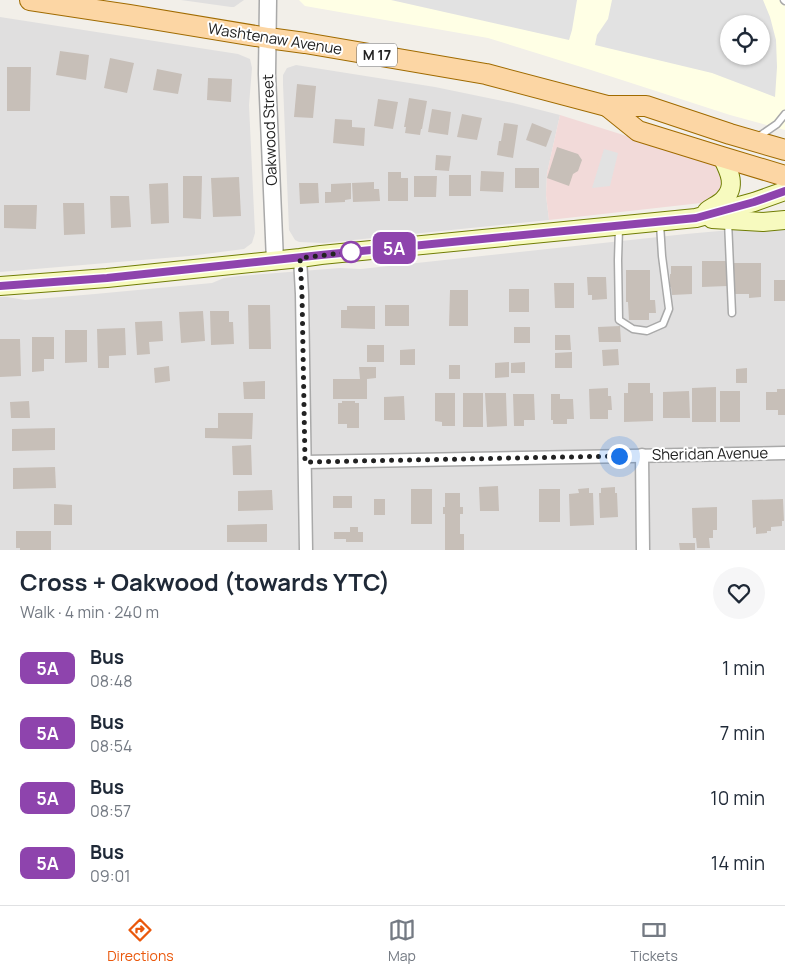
<!DOCTYPE html>
<html lang="en">
<head>
<meta charset="utf-8">
<style>
  body { margin:0; font-family:Manrope,sans-serif; background:#f6f6f7; color:#1f2937; height:100vh; display:flex; flex-direction:column; font-size:19px; white-space:nowrap }
  * { box-sizing:border-box; margin:0 }
  p { font-size:16px; color:#747a83 }
  .icon { flex:none; width:28px; height:28px; fill:none; stroke:currentColor; stroke-width:2; stroke-linecap:round; stroke-linejoin:round }
  .map { position:relative; height:550px; overflow:hidden }
  .drawer { display:flex; flex-direction:column; background:#fff; flex:1 }
  .drawer>* { flex:none }
  .badge { padding:0 10px; border-radius:8px; font-size:18px; line-height:32px }
  .fabs { position:absolute; left:720px; top:15px; display:grid; gap:10px }
  .fabs a { display:grid; place-items:center; width:50px; height:50px; border-radius:50%; background:#fff; box-shadow:0 1px 4px #0004; font-size:25px }
  .you { position:absolute; width:25px; height:25px; margin:-12px; border:4px solid #fff; border-radius:50%; background:#1a73e8; box-shadow:0 0 0 8px #1a73e833 }
  .map>.badge { position:absolute; translate:-50% -50%; box-shadow:0 0 0 2px #fff }
  .round { display:grid; place-items:center; flex:none; width:52px; height:52px; border-radius:26px; background:#f6f6f7 }
  .head { display:flex; align-items:center; justify-content:space-between; height:85px; padding:0 20px }
  h1 { font-size:24px; font-weight:700; line-height:38px }
  ul { padding:0; list-style:none }
  li { display:flex; align-items:center; gap:15px; height:65px; padding:0 20px }
  li div { flex:1 }
  li b { display:block; font-size:19px }
  li em { font-style:normal }
  li .badge { min-width:55px; font-weight:700; text-align:center }
  .tabs { display:flex; justify-content:space-around; align-items:center; height:70px; border-top:1px solid #e0e1e3; background:#fff; font-size:14px; color:#747a83 }
  .tabs a { display:grid; justify-items:center; gap:2px }
  .tabs .selected { color:#ea580c }
  .map>svg:first-child { display:block }
</style>
</head>
<body>
<div class="map">
<svg width="785" height="550" viewBox="0 0 785 550">
  <rect width="100%" height="100%" fill="#f2efe9"/>
  <g fill="#e0dfdf">
    <path d="M181 0H244L234 7H231Z"/>
    <path d="M0 17 238 54 250 59 252 68 249 105 254 212 255 233 252 243 244 249 189 256 0 272Z"/>
    <path d="M296 65 435 87 513 103 560 115 547 173 546 195 549 220 324 243 299 242 295 240 289 230 283 84V75L287 68Z"/>
    <path d="M785 225V550H0V297H7L25 300 95 294 212 283 224 278 239 276 340 268 361 269 686 234Z"/>
  </g>
  <path fill="#f2dad9" d="M560 115 693 157 711 164 717 168 721 173V186L718 192 708 200 701 203 549 220 546 195 547 173Z"/>
  <path fill="#ffffe5" fill-rule="evenodd" d="M299 0H785V130L730 115 591 70 488 38 305 6ZM729 24H761V56H729Z"/>
  <g fill="#e2e2e2" fill-rule="evenodd">
    <path d="M391 0H577L572 30 569 40Z"/>
    <path d="M612 0H763L770 17 776 40 777 67 775 97 712 73 595 45 597 35 608 19ZM729 24H761V56H729Z"/>
    <path d="M604 149 618 153 610 186 592 188Z"/>
  </g>
  <g fill="#c7bfb8">
    <path d="M60 51 89 55 86 80 56 75Z"/>
    <path d="M110 58 134 63 127 93 104 88Z"/>
    <path d="M7 67H31L30 111H7Z"/>
    <path d="M157 69 182 74 178 94 153 90Z"/>
    <path d="M208 78 232 79 231 102 207 100Z"/>
    <path d="M297 84 316 86 313 118 294 117Z"/>
    <path d="M409 98 427 101 422 129H421L420 135 405 133 406 127H404Z"/>
    <path d="M378 99 398 102 393 129 374 126Z"/>
    <path d="M432 109 451 112 448 135 428 132Z"/>
    <path d="M462 114 482 118 477 140 457 137Z"/>
    <path d="M335 119 352 120V127L365 128 364 146 333 143Z"/>
    <path d="M504 123 518 125 513 158 497 155 499 141H501Z"/>
    <path d="M532 123 552 131 546 147 526 140Z"/>
    <path d="M557 147 578 154 582 160 578 171 573 174 569 186 547 178Z"/>
    <path d="M436 155 451 156 449 171 435 170Z"/>
    <rect x="515" y="168" width="24" height="20"/>
    <path d="M481 171 504 172 503 192 480 191Z"/>
    <path d="M388 172H401V178H408V201H388Z"/>
    <rect x="449" y="175" width="22" height="21"/>
    <path d="M183 176H202L201 219 183 218Z"/>
    <path d="M414 176H437L436 197H414Z"/>
    <path d="M239 177 241 216 213 217 211 178Z"/>
    <path d="M374 182V189H379L380 201 353 202 352 183Z"/>
    <path d="M168 183 169 223 151 224 149 184Z"/>
    <path d="M299 183H318L319 203 300 204Z"/>
    <path d="M351 183V199L345 200V202L325 203V192H331V184Z"/>
    <path d="M110 196H129L131 227 111 228Z"/>
    <path d="M63 203H84L85 234 64 235Z"/>
    <path d="M4 205H37L36 229 4 228Z"/>
    <path d="M702 261H726L727 286 702 287Z"/>
    <path d="M733 263H761V297L749 298V294H734Z"/>
    <path d="M671 266H692V294L672 295 671 287H670V274H671Z"/>
    <path d="M626 270H650V300H655L656 313H649V320H629L628 302H626Z"/>
    <path d="M587 277H606L607 299 592 300V295H588Z"/>
    <rect x="774" y="280" width="11" height="21"/>
    <path d="M554 283H574V308H555Z"/>
    <rect x="509" y="289" width="20" height="23"/>
    <path d="M450 290H468V326H449Z"/>
    <path d="M248 305H270L271 349H249Z"/>
    <rect x="385" y="305" width="24" height="21"/>
    <path d="M347 306H375V329L341 328V310H347Z"/>
    <path d="M203 311 205 341 181 343 179 312Z"/>
    <path d="M210 311H229V322H233L234 344 211 345Z"/>
    <path d="M162 321 163 341 149 342 150 354 137 355 135 322Z"/>
    <path d="M620 326 621 342H599L598 327Z"/>
    <rect x="514" y="327" width="16" height="16"/>
    <path d="M125 328 126 355 109 356V368H98L97 329Z"/>
    <path d="M65 330H87V362L65 363Z"/>
    <path d="M555 335H570L571 350H555Z"/>
    <path d="M32 337H54V359H44V371L32 372Z"/>
    <path d="M0 339H20L21 376 0 377Z"/>
    <rect x="367" y="345" width="17" height="17"/>
    <path d="M415 349V365H400V350Z"/>
    <path d="M618 349 619 365 603 366 602 350Z"/>
    <path d="M572 352V368H555V353Z"/>
    <path d="M509 362V377L495 378V363Z"/>
    <path d="M525 362V373H511V363Z"/>
    <rect x="449" y="365" width="11" height="14"/>
    <path d="M169 366 170 381 155 383 154 368Z"/>
    <path d="M359 367H376V378L367 379V399H333V379H360Z"/>
    <path d="M747 368V383H736V369Z"/>
    <path d="M265 381V399H244L243 382Z"/>
    <path d="M628 383H650V393H653V421L624 422V393H628Z"/>
    <path d="M716 387V422H692V388Z"/>
    <path d="M608 388V396H611L612 410H608V419H590L589 389Z"/>
    <path d="M777 389H785V415H778V410H766V392H777Z"/>
    <path d="M689 391 690 418H663V392Z"/>
    <rect x="720" y="391" width="20" height="31"/>
    <path d="M435 393H455V426H442V422L435 421Z"/>
    <rect x="463" y="393" width="20" height="34"/>
    <path d="M485 393H506L507 426 487 427Z"/>
    <path d="M513 394H534L535 420H524V426H514Z"/>
    <path d="M551 394H560V399H573L574 419H567V424H553V420H551Z"/>
    <path d="M404 396 405 420H384V397Z"/>
    <path d="M29 401 30 418H11L10 402Z"/>
    <path d="M342 401H355V403H359V428H347V424H338V403H342Z"/>
    <path d="M218 413H253L252 439 205 438V428H218Z"/>
    <path d="M55 428V450L12 451V429Z"/>
    <path d="M251 445 252 475H233L232 446Z"/>
    <path d="M55 467 56 488 13 489V468Z"/>
    <path d="M498 486 499 511H480L479 487Z"/>
    <path d="M615 487V493H617L618 517 600 518 599 493H601V488Z"/>
    <path d="M589 488V493H593L594 525 570 526 569 494 579 493 578 489Z"/>
    <rect x="411" y="489" width="21" height="35"/>
    <rect x="539" y="489" width="21" height="33"/>
    <path d="M272 490 273 510 238 511V491Z"/>
    <path d="M445 493H460V507H463V514H460V534H464V550H445V514H443V507H445Z"/>
    <rect x="333" y="496" width="19" height="12"/>
    <rect x="374" y="499" width="11" height="16"/>
    <path d="M783 499 784 521H782V526L771 527V531H767V533L756 534V527L753 528 752 500Z"/>
    <path d="M54 504 72 505V525H54Z"/>
    <path d="M717 507V530H713V538H709L710 548H697L696 538H693L692 508Z"/>
    <path d="M267 524V542H227V525Z"/>
    <path d="M350 527H358V532H363V542H346V539H334V532H350Z"/>
    <path d="M16 531H51V550H20V548H16Z"/>
    <path d="M679 543H695V550H680Z"/>
  </g>
  <g fill="none" stroke-linecap="round" stroke-linejoin="round">
    <defs>
      <g id="service">
        <path d="M784 0 785 1"/>
        <path d="M758 137 777 124 785 114"/>
        <path d="M728 221 732 313"/>
        <path d="M619 228 618 260 619 320 633 329 647 331 663 324 669 309 662 256 660 224"/>
      </g>
      <g id="minor">
        <path d="M300 258 302 294 306 550"/>
        <path d="M642 455 643 550"/>
        <path d="M305 462 785 453"/>
      </g>
      <path id="tertiary" d="M268 0 267 74 275 261"/>
      <g id="secondary">
        <path d="M707 211C712 207 720 204 724 199 737 186 729 171 722 157"/>
        <path d="M712 219 763 222 785 220"/>
        <path d="M0 286 107 278 300 258 321 255 696 218 754 202 785 191"/>
      </g>
      <g id="primary">
        <path d="M30 0 129 15 268 38 305 43 486 74 607 106H646L730 134 785 150"/>
        <path d="M607 106 638 131 722 157 785 176"/>
      </g>
    </defs>
    <use href="#service" stroke="#a9a9a9" stroke-width="9"/>
    <use href="#minor" stroke="#a9a9a9" stroke-width="15"/>
    <use href="#tertiary" stroke="#a9a9a9" stroke-width="19"/>
    <use href="#secondary" stroke="#707d05" stroke-width="20"/>
    <use href="#primary" stroke="#a06b00" stroke-width="22"/>
    <use href="#service" stroke="#fff" stroke-width="6"/>
    <use href="#minor" stroke="#fff" stroke-width="12"/>
    <use href="#tertiary" stroke="#fff" stroke-width="16"/>
    <use href="#secondary" stroke="#f7fabf" stroke-width="18"/>
    <use href="#primary" stroke="#fcd6a4" stroke-width="20"/>
  </g>
  <g fill="none" stroke-linecap="round" stroke-linejoin="round">
    <defs>
      <path id="line" d="M0 286 107 278 321 255 696 218 754 202 785 191"/>
    </defs>
    <use href="#line" stroke="#fff" stroke-width="11"/>
    <use href="#line" stroke="#8e44ad" stroke-width="8"/>
    <path stroke="#222" stroke-width="5" stroke-dasharray="0 9" d="M351 252 300 258 302 294 305 462 619 456"/>
  </g>
  <circle fill="#fff" stroke="#8e44ad" stroke-width="2.5" cx="351" cy="252" r="10"/>
  <g text-anchor="middle" stroke-width="4" stroke-linejoin="round" paint-order="stroke">
    <rect fill="#fff" stroke="#646464" stroke-width="1" x="357" y="43.5" width="40" height="23" rx="4"/>
    <g font-size="14" font-weight="bold" fill="#222">
      <text x="377" y="60">M 17</text>
    </g>
    <g font-size="15" fill="#222" stroke="#fff">
      <text transform="translate(275 39) rotate(9)" y="5">Washtenaw Avenue</text>
      <text transform="translate(270 130) rotate(-92)" y="5">Oakwood Street</text>
      <text transform="translate(710 454) rotate(-1)" y="5">Sheridan Avenue</text>
    </g>
  </g>
</svg>
<div class="fabs">
<a><svg class="icon" aria-label="locate" viewBox="0 0 24 24"><circle cx="12" cy="12" r="6"/><path d="M12 2v4M12 18v4M2 12h4M18 12h4"/></svg></a>
</div>
<div class="you" style="left:619px;top:456px"></div>
<b class="badge" style="left:394px;top:248px;background:#8e44ad;color:#fff">5A</b>
</div>
<section class="drawer">
<div class="head"><div><h1>Cross + Oakwood (towards YTC)</h1><p>Walk · 4 min · 240 m</p></div><a class="round"><svg class="icon" aria-label="heart" viewBox="0 0 24 24"><path d="M12 20l-8-8c-3-5 5-10 8-4 3-6 11-1 8 4z"/></svg></a></div>
<ul>
<li><span class="badge" style="background:#8e44ad;color:#fff">5A</span><div><b>Bus</b><p>08:48</p></div><em>1 min</em></li>
<li><span class="badge" style="background:#8e44ad;color:#fff">5A</span><div><b>Bus</b><p>08:54</p></div><em>7 min</em></li>
<li><span class="badge" style="background:#8e44ad;color:#fff">5A</span><div><b>Bus</b><p>08:57</p></div><em>10 min</em></li>
<li><span class="badge" style="background:#8e44ad;color:#fff">5A</span><div><b>Bus</b><p>09:01</p></div><em>14 min</em></li>
</ul>
</section>
<nav class="tabs">
<a class="selected"><svg class="icon" aria-label="directions" viewBox="0 0 24 24"><path d="M12 3l9 9-9 9-9-9zM9 14v-3h6M13 9l2 2-2 2"/></svg>Directions</a>
<a><svg class="icon" aria-label="map" viewBox="0 0 24 24"><path d="M3 6l6-2 6 2 6-2v14l-6 2-6-2-6 2zM9 4v14M15 6v14"/></svg>Map</a>
<a><svg class="icon" aria-label="tickets" viewBox="0 0 24 24"><path d="M3 7h18v10H3zM15 7v10"/></svg>Tickets</a>
</nav>
</body>
</html>
